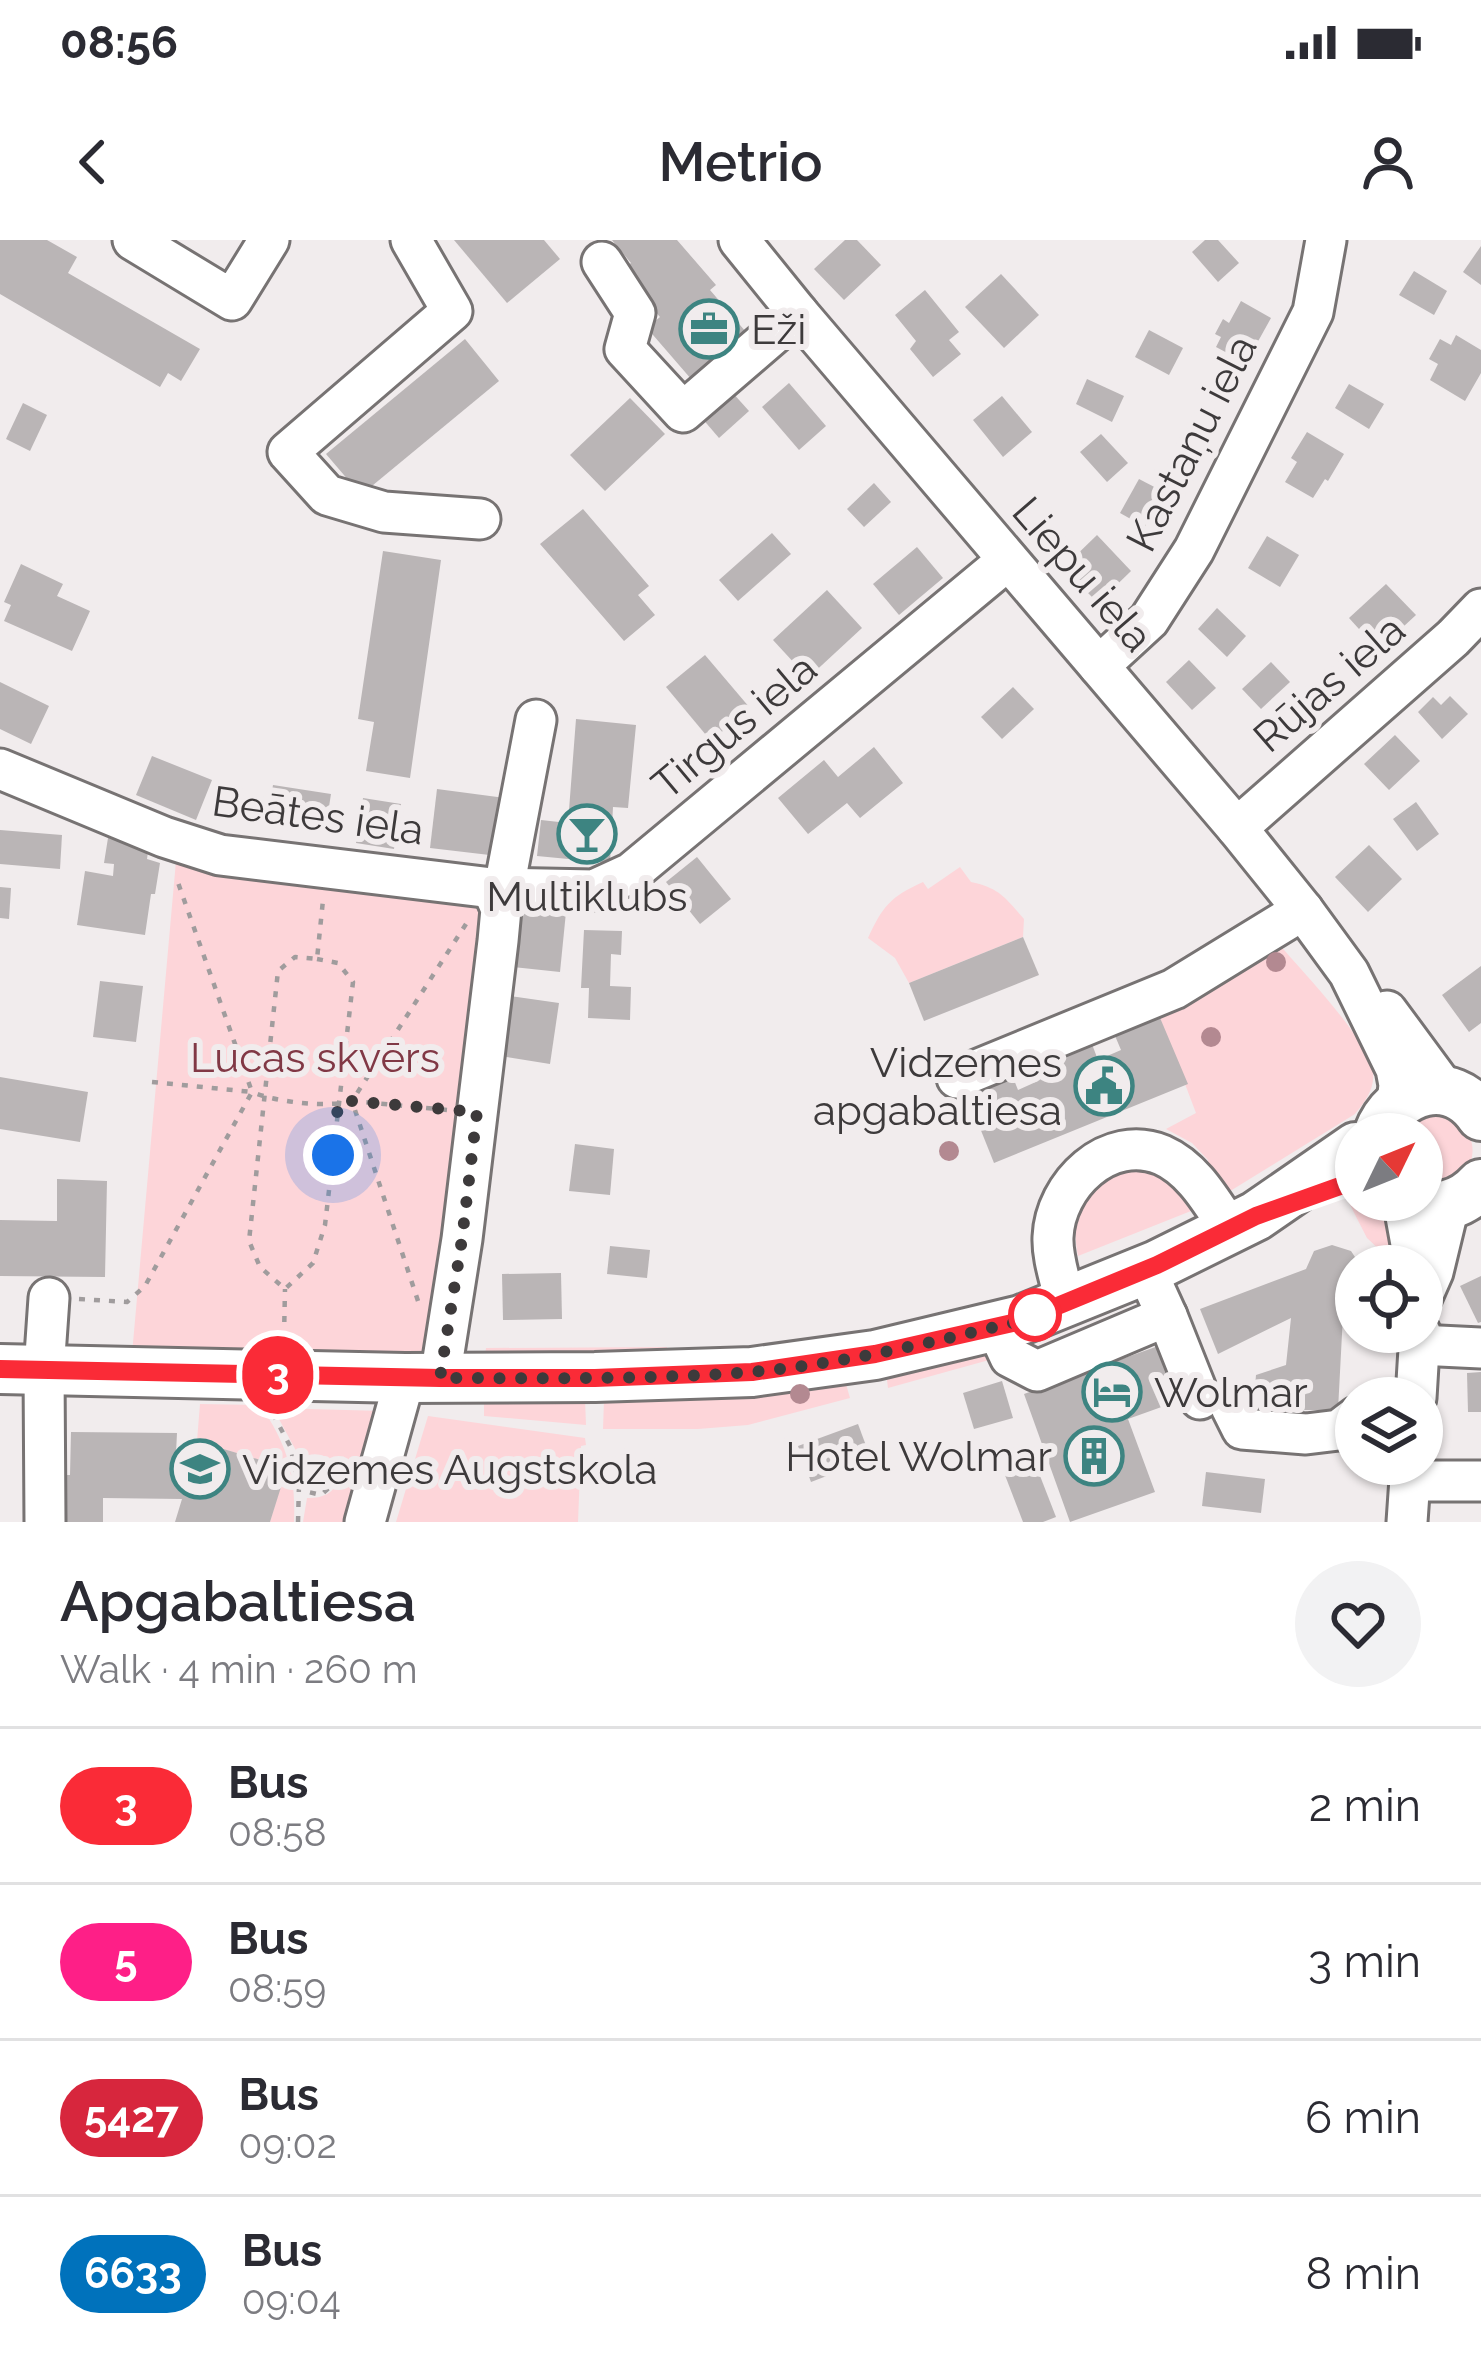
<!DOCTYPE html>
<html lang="en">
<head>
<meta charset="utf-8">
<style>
  body { margin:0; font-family:Raleway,sans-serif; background:#f2f2f3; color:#2b2b33; height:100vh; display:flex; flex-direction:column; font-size:45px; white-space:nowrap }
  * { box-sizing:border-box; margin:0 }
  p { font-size:39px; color:#7c7c81 }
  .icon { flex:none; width:66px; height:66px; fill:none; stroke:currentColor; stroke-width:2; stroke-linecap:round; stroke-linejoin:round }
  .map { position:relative; height:1282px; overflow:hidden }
  .side { display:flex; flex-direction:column; background:#fff; flex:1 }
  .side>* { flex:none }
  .badge { padding:0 24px; border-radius:39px; font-size:42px; line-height:78px }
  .needle { width:78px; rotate:47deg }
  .buttons { position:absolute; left:1335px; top:873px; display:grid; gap:24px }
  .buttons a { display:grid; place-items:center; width:108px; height:108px; border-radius:50%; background:#fff; box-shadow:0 3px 9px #0004; font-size:60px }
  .you { position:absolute; width:60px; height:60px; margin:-30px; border:9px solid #fff; border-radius:50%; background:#1a73e8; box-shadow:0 0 0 18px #1a73e833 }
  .map>.badge { position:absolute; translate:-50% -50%; box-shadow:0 0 0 6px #fff }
  .round { display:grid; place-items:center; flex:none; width:126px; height:126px; border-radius:63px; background:#f2f2f3 }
  .summary { display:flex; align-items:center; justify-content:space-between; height:204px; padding:0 60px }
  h1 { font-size:57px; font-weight:600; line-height:90px }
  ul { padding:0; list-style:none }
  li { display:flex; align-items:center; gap:36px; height:156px; padding:0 60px; border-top:3px solid #e1e1e2 }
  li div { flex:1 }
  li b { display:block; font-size:45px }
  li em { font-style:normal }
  li .badge { min-width:132px; font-weight:700; text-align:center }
  .status { display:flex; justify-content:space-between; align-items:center; height:84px; padding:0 60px; background:#fff; direction:ltr }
  .status svg { height:33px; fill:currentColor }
  header { display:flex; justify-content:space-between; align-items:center; height:156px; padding:0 60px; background:#fff; font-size:54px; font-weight:600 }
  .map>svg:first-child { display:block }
</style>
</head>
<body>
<div class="status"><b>08:56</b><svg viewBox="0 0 49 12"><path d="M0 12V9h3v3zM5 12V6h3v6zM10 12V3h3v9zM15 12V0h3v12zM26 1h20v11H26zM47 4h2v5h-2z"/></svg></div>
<header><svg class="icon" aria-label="back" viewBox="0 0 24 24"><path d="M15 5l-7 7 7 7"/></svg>Metrio<svg class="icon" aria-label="person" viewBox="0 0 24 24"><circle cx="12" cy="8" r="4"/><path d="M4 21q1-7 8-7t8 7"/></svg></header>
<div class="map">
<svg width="1481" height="1282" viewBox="0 0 1481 1282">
  <rect width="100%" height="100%" fill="#f1eced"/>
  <g fill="#fdd5d9">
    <path d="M176 621 228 638 479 668 486 687 430 1117 132 1114Z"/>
    <path d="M960 627 971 642C999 648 1005 657 1024 679L1023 697 909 743 895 718 868 698C883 666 890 657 923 642L928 649Z"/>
    <path d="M1277 702C1300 729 1369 800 1373 832 1375 849 1365 862 1355 874L1214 961 1206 942 1208 920 1192 903 1166 889 1196 873 1158 773Z"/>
    <path d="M1444 871C1471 890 1481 905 1465 937L1422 950V894H1395L1405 879Z"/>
    <path d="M1141 920 1201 967 1078 1016C1068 947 1084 944 1141 920Z"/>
    <path d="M1356 953V960L1382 962 1399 981 1404 1016 1383 1013 1367 998 1345 955Z"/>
    <path d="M667 1107V1117L485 1115 486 1108Z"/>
    <path d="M983 1113 989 1120 888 1148 886 1132Z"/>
    <path d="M846 1144 850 1158 748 1185 698 1189H603L604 1160 744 1154Z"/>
    <path d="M484 1157 585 1159 586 1185 484 1176Z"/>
    <path d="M200 1164 260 1165C287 1204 296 1234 294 1282H270L286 1228 197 1201Z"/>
    <path d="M273 1168 382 1171 353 1282H303L307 1258C357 1260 340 1199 300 1218Z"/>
    <path d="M428 1176 585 1198 586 1205 581 1206 578 1282H396Z"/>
  </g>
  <g fill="#bab5b6">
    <path d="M0 0H47L77 17 68 33 200 109 181 141 168 133 160 147 0 54Z"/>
    <path d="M454 0H544L560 19 507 63Z"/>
    <path d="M612 0H677L716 45 710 50 752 99 698 147 647 88 660 77 620 32 631 23Z"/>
    <path d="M845 0H857L881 25 844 60 814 29Z"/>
    <path d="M1205 0H1218L1239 23 1218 42 1192 12Z"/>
    <path d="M1481 6V45L1463 32Z"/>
    <path d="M1414 31 1447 51 1434 75 1399 55Z"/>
    <path d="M1001 34 1039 75 1004 108 965 67Z"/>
    <path d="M925 50 959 92 949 100 961 114 933 137 910 109 916 101 895 75Z"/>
    <path d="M1241 61 1271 78 1246 123 1216 107 1221 97 1215 94 1223 79 1229 83Z"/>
    <path d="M1149 90 1183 108 1169 135 1135 117Z"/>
    <path d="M1456 95 1481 110V133L1465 161 1430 140 1438 124 1429 119 1440 99 1451 105Z"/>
    <path d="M465 99 499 141 361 255 326 214Z"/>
    <path d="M1087 139 1124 156 1112 182 1076 164Z"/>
    <path d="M789 143 826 186 799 210 762 167Z"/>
    <path d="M1349 144 1384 164 1369 189 1335 168Z"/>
    <path d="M731 151 749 171 719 198 701 177Z"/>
    <path d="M1002 156 1032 192 1003 217 973 180Z"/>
    <path d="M630 158 665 194 605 251 570 215Z"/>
    <path d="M23 163 47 175 30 211 6 199Z"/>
    <path d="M1307 192 1344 214 1328 241 1325 239 1313 258 1285 242 1297 222 1291 218Z"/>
    <path d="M1101 194 1128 223 1107 242 1080 212Z"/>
    <path d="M1139 239 1164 252 1145 287 1120 273Z"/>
    <path d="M874 243 891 262 864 287 847 269Z"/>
    <path d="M583 269 649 346 638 355 655 375 624 401 540 304Z"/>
    <path d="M772 293 791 314 738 361 719 340Z"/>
    <path d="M1097 295 1131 331 1098 363 1063 328Z"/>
    <path d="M1267 296 1299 315 1280 347 1248 328Z"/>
    <path d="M917 307 943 338 899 375 873 344Z"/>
    <path d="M383 311 441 320 410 538 366 531 374 482 358 479Z"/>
    <path d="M21 324 63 344 57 356 90 371 72 411 4 381 11 365 4 362Z"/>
    <path d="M1386 344 1416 375 1378 410 1349 378Z"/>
    <path d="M827 350 862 388 808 438 773 400Z"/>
    <path d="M1217 368 1246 396 1227 417 1198 389Z"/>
    <path d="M705 415 750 468 711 501 666 447Z"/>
    <path d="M1189 420 1216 448 1192 470 1166 442Z"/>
    <path d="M1271 422 1290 442 1261 469 1242 449Z"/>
    <path d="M0 442 49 466 31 504 0 489Z"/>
    <path d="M1013 447 1034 469 1002 499 981 477Z"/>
    <path d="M1450 456 1468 474 1442 499 1418 472 1433 457 1441 465Z"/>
    <path d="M576 479 636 485 628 568 613 567 610 623 537 616 541 580 568 583Z"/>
    <path d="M1395 495 1420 521 1389 550 1364 524Z"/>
    <path d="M874 507 903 543 860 578 847 563 808 594 778 558 824 520 838 537Z"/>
    <path d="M152 516 212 540 196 580 136 555Z"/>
    <path d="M273 545 331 554 325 592 267 583Z"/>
    <path d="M437 549 505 558 498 616 430 608Z"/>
    <path d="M363 558 401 564 394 609 356 603Z"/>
    <path d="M1416 562 1439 594 1417 611 1393 579Z"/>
    <path d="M0 590 62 595 60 629 0 624Z"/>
    <path d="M108 598 149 604 147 619 160 623 155 654H151L145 695 77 685 85 631 113 636 114 624 104 623Z"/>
    <path d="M1369 605 1402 639 1368 672 1335 637Z"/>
    <path d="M697 617 731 659 700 684 666 642Z"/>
    <path d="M0 647 11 648 9 679 0 678Z"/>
    <path d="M519 667 566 672 560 732 513 727Z"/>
    <path d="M584 690 622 691 621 715 611 714 610 746 631 747 630 780 588 778 589 748H581Z"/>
    <path d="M1023 697 1039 735 924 781 909 743Z"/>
    <path d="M1481 726V783L1469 792 1442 755Z"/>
    <path d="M100 741 143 746 136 802 93 797Z"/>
    <path d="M510 756 559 763 550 824 500 816Z"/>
    <path d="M1158 773 1188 844 994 923 964 848 1010 830 1018 850 1038 841 1031 824 1090 799 1098 820 1121 810 1113 791Z"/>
    <path d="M0 837 88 852 80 902 0 889Z"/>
    <path d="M575 904 614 909 610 955 569 951Z"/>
    <path d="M57 939 107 941 105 1037 0 1036V980L57 981Z"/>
    <path d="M1332 1005 1351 1011 1361 1026H1356V1047L1344 1056 1338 1170H1304L1306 1187 1252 1182 1256 1135 1286 1125 1291 1078 1218 1114 1200 1069 1306 1029 1314 1011Z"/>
    <path d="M610 1006 650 1010 647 1038 607 1034Z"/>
    <path d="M561 1033 562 1079 503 1080 502 1034Z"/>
    <path d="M1481 1036V1082L1478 1083 1460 1046Z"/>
    <path d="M1175 1100 1195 1155 1128 1179 1155 1252 1070 1282 1024 1154Z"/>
    <path d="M1481 1132V1172H1468L1467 1133Z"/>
    <path d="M1002 1141 1013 1178 974 1189 963 1153Z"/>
    <path d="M858 1184 871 1219 811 1242 798 1206Z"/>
    <path d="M71 1192 177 1193 176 1213 192 1218 197 1201 287 1228 270 1282H175L182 1259 103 1258V1282H57V1235H70Z"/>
    <path d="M1028 1205 1056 1277 1043 1282H1023L998 1217Z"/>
    <path d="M1206 1232 1265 1239 1261 1273 1202 1266Z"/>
  </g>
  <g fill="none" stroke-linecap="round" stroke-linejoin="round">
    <defs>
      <g id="minor">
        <path d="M133 0 232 60 269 0"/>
        <path d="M411 0 452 71 288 212 327 255 384 272 480 279"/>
        <path d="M739 0 798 73 1237 588 1303 670 1349 733 1396 829 1399 845 1397 863"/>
        <path d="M602 22 635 73 625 109 683 172 798 73"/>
        <path d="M1099 426 1149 380 1194 310 1313 72 1326 0"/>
        <path d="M0 529 164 597 220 615 492 648 594 650 631 633 1008 320"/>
        <path d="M1237 588 1453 398 1481 369"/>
        <path d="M504 648 536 480"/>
        <path d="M1387 771 1446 851"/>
        <path d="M957 838 1174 749 1303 670"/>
        <path d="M1403 960 1415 1026"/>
        <path d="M1422 1057 1433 1032 1449 966"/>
        <path d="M1065 1062C1061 1042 1052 1018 1053 997 1055 945 1108 893 1162 915 1194 929 1212 963 1231 991"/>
        <path d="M1167 1076 1200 1159"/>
        <path d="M996 1087 1010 1117 1037 1131 1167 1076 1146 1030"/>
        <path d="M1419 1105 1481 1108"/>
        <path d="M440 1138 462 999 498 701 501 669 492 648"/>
        <path d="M1416 1158 1420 1092"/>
        <path d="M1231 1167 1242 1189 1306 1194 1339 1190 1356 1177"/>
        <path d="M1410 1241H1481"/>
        <path d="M45 1282 44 1130 49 1058"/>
        <path d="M365 1282 405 1138"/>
        <path d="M1407 1282 1411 1224"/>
      </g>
      <g id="major">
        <path d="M1378 894C1395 848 1451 832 1481 876"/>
        <path d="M1407 960C1436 971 1460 967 1481 944"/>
        <path d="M0 1129 405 1138 595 1137 752 1132 875 1115 1021 1080 1157 1025 1256 976 1356 907"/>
      </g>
    </defs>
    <use href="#minor" stroke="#777373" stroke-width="45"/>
    <use href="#major" stroke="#777373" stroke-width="54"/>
    <g stroke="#a09c9d" stroke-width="4.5" stroke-dasharray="6 9" stroke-linecap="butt">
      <path d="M317 719 338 723 353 742 325 985 313 1023 285 1049 260 1027 249 1001 278 731 295 717 317 719 323 660"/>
      <path d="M152 842 252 852 176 637"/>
      <path d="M79 1059 127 1062 145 1046 252 852C275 862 328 868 352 861L466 684"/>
      <path d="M418 1061 352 861 448 870"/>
      <path d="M284 1097 285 1049"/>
      <path d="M273 1174 290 1206 299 1244 304 1251 321 1255 333 1244 334 1235 325 1221C311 1218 303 1222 298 1235"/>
      <path d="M298 1282 299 1244"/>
    </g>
    <use href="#minor" stroke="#fff" stroke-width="39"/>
    <use href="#major" stroke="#fff" stroke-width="48"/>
  </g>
  <g fill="#b38991">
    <circle cx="1276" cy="722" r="10"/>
    <circle cx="1211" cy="797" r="10"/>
    <circle cx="949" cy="911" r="10"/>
    <circle cx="800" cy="1154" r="10"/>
  </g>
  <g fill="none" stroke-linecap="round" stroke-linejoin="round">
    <defs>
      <path id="line" d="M0 1129 440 1138H595L752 1132 875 1114 1021 1081 1157 1025 1256 976 1340 946 1356 944"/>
    </defs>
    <use href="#line" stroke="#fff" stroke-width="27"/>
    <use href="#line" stroke="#fa2b37" stroke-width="18"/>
    <path stroke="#3d3a3b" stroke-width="12" stroke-dasharray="0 21.6" d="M333 915 338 865 352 861 477 872 462 999 440 1138C544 1138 648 1140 751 1132 843 1124 932 1102 1021 1081L1035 1075"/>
  </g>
  <defs>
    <symbol id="office-ring" viewBox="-11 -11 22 22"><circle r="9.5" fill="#f1eced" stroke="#3d8481" stroke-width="1.5"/><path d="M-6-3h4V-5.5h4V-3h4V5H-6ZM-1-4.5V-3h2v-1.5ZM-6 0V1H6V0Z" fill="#3d8481"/></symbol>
    <symbol id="bar-ring" viewBox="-11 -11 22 22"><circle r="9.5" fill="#f1eced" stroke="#3d8481" stroke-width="1.5"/><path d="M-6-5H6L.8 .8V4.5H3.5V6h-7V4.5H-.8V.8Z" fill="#3d8481"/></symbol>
    <symbol id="civic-ring" viewBox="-11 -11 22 22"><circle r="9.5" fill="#f1eced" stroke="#3d8481" stroke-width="1.5"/><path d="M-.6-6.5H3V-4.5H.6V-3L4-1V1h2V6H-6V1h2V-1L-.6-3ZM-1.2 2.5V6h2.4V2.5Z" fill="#3d8481"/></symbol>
    <symbol id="hotel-ring" viewBox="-11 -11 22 22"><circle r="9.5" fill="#f1eced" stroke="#3d8481" stroke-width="1.5"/><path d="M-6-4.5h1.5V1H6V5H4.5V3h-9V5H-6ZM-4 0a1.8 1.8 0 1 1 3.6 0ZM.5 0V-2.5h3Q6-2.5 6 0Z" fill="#3d8481"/></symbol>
    <symbol id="building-ring" viewBox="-11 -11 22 22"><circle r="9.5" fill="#f1eced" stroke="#3d8481" stroke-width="1.5"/><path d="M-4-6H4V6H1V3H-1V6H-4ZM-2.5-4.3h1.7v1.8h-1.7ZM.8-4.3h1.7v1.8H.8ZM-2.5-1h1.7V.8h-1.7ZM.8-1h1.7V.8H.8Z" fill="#3d8481"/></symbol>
    <symbol id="university-ring" viewBox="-11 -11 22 22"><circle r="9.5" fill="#f1eced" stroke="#3d8481" stroke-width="1.5"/><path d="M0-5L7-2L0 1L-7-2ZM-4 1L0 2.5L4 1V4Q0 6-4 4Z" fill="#3d8481"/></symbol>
  </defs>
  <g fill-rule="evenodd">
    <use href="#office-ring" x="676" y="56" width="66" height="66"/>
    <use href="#bar-ring" x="554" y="561" width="66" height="66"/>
    <use href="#civic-ring" x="1071" y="813" width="66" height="66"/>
    <use href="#hotel-ring" x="1079" y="1119" width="66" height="66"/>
    <use href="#building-ring" x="1061" y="1183" width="66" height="66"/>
    <use href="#university-ring" x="167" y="1196" width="66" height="66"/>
  </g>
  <circle fill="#fff" stroke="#fa2b37" stroke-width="6" cx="1035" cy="1075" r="24"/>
  <g text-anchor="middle" stroke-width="12" stroke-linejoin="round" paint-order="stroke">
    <g font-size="42" fill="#3d3a3b" stroke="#f1eced" text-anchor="start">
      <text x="751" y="104">Eži</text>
      <text x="587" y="671" text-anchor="middle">Multiklubs</text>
      <text x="1062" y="837" text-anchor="end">Vidzemes<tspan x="1062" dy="48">apgabaltiesa</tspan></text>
      <text x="1154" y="1167">Wolmar</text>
      <text x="1052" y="1231" text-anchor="end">Hotel Wolmar</text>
      <text x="242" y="1244">Vidzemes Augstskola</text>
    </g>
    <g font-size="42" fill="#3d3a3b" stroke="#f1eced">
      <text transform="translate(1191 203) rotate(-63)" y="15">Kastaņu iela</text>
      <text transform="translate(1083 334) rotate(49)" y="15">Liepu iela</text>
      <text transform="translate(1329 443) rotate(-41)" y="15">Rūjas iela</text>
      <text transform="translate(734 486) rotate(-40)" y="15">Tirgus iela</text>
      <text transform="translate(318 575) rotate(8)" y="15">Beātes iela</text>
    </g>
    <g font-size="42" fill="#813845" stroke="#f1eced">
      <text x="315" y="832">Lucas skvērs</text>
    </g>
  </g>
</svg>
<div class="buttons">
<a><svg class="needle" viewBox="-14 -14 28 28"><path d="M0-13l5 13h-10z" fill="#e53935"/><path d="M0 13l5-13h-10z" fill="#7c7c81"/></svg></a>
<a><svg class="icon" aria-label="locate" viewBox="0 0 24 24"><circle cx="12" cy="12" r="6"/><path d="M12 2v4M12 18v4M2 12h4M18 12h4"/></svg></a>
<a><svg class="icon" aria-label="layers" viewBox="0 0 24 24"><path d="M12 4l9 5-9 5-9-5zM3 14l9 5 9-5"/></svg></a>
</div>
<div class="you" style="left:333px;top:915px"></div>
<b class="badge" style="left:278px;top:1135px;background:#fa2b37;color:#fff">3</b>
</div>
<section class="side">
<div class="summary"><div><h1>Apgabaltiesa</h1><p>Walk · 4 min · 260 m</p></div><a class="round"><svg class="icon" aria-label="heart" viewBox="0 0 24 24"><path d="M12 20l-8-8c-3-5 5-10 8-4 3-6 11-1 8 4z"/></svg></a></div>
<ul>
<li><span class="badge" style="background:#fa2b37;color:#fff">3</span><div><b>Bus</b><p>08:58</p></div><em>2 min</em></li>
<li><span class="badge" style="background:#fe1f87;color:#fff">5</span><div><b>Bus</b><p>08:59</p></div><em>3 min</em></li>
<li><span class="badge" style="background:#d7263d;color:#fff">5427</span><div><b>Bus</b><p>09:02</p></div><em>6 min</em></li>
<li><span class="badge" style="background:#0072bc;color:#fff">6633</span><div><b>Bus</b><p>09:04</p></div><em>8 min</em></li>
</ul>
</section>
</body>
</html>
